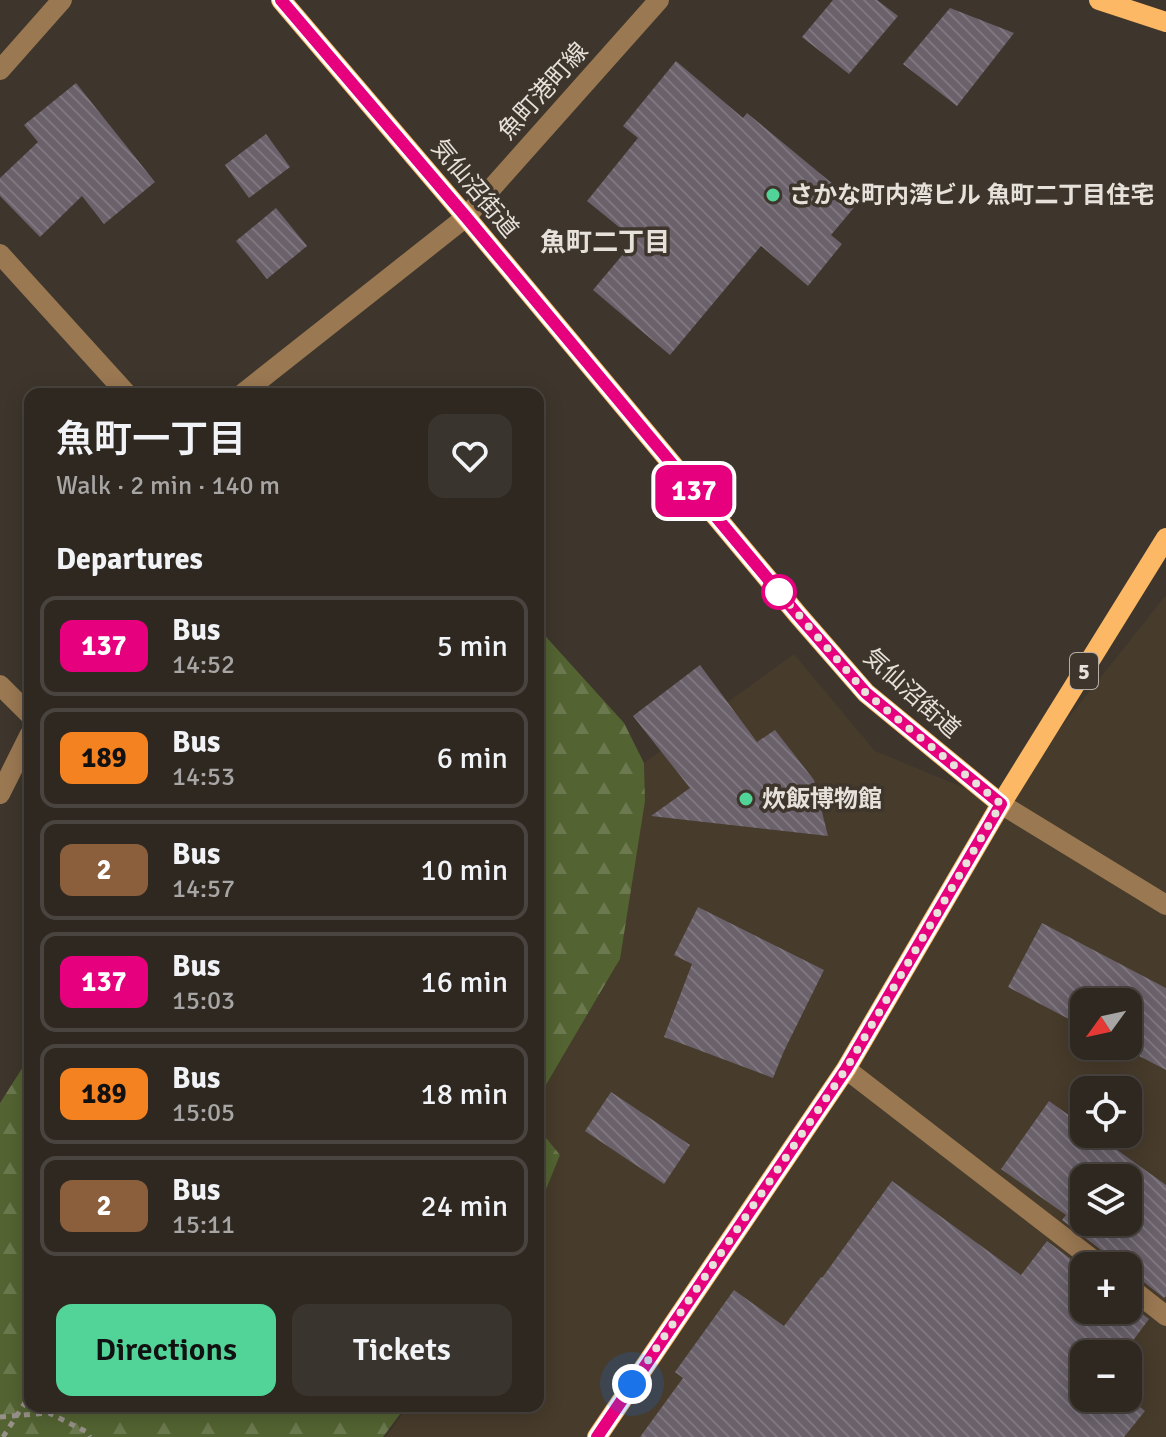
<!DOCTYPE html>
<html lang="en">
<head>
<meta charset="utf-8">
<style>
  body { margin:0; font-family:Signika,"Noto Sans JP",sans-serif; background:#3a342e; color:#f1f3f6; height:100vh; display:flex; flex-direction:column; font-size:30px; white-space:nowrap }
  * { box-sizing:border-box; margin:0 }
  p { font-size:26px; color:#a7a6a5 }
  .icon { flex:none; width:44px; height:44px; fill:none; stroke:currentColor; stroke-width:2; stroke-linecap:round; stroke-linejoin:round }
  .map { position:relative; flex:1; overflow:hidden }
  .sheet { position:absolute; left:24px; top:388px; width:520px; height:1024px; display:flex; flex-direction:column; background:#2e2821; border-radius:16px; box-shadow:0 4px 20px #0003,0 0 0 2px #49443f }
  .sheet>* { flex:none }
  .badge { padding:0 16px; border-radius:12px; font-size:28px; line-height:52px }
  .needle { width:52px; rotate:237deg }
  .tools { position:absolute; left:1070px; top:988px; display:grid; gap:16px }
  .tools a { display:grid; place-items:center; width:72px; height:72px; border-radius:16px; background:#2e2821; box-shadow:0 4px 20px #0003,0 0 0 2px #49443f; font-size:40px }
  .you { position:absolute; width:40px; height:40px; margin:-20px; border:6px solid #fff; border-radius:50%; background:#1a73e8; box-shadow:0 0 0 12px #1a73e833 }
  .map>.badge { position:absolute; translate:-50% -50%; box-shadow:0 0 0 4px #fff }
  h2 { padding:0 32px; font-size:30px; line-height:72px }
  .round { display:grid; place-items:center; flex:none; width:84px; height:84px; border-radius:16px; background:#3a342e }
  .head { display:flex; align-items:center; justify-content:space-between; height:136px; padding:0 32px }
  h1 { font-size:38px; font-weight:600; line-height:60px }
  .cta { display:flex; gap:16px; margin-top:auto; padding:16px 32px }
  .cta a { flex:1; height:92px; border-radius:16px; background:#52d397; color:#111; font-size:32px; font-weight:600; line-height:92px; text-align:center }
  .cta a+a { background:#3a342e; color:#f1f3f6 }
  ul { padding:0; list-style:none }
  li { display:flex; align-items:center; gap:24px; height:100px; margin:0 16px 12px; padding:0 16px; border:4px solid #49443f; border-radius:16px }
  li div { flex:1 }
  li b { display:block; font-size:30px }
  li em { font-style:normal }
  li .badge { min-width:88px; font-weight:700; text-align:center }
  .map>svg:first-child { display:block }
</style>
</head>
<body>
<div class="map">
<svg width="1166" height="1437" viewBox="0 0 1166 1437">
  <defs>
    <pattern id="forest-firs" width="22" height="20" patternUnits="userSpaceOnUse" patternTransform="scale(2)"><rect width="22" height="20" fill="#536331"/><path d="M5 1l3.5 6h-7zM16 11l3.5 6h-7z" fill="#6c794e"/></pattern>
    <pattern id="building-back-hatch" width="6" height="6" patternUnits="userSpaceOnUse" patternTransform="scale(2)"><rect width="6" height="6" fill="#6a616b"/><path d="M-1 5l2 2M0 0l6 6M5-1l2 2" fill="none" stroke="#7f7780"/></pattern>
  </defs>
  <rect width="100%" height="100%" fill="#3e362c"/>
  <path fill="#473b2b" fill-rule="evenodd" d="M1166 595V1437H386L408 1406H538V1209L560 1155 538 1128 540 1095 616 967 645 801 644 763 794 654 875 751 1001 803ZM1084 1002H1128V1046H1084ZM1084 1090H1128V1134H1084ZM1084 1178H1128V1222H1084ZM1084 1266H1128V1310H1084ZM1084 1354H1128V1398H1084Z"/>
  <g fill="url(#forest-firs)">
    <path d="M538 628 624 723 644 763 645 801 620 959 540 1095 538 1111Z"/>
    <path d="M30 1056V1406H406L383 1437H0V1103Z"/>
    <path d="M538 1128 560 1155 538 1209Z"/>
  </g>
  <g fill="url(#building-back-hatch)" fill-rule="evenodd">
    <path d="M833 0H877L898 16 849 74 802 37Z"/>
    <path d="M950 8 1014 33 957 106 903 64Z"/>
    <path d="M676 61 743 118 747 113 857 204 831 235 842 244 808 286 761 246 670 355 593 290 635 240 587 201 638 138 623 126Z"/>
    <path d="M76 83 155 182 104 224 82 196 40 237 0 196V178L38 142 24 125Z"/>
    <path d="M266 134 290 167 249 198 225 165Z"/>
    <path d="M276 208 307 246 267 279 236 241Z"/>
    <path d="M700 665 757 742 775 730 814 780 828 836 651 816 690 788 633 716Z"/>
    <path d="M698 907 824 970 784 1051 773 1078 664 1037 692 964 674 955Z"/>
    <path d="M1042 923 1166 988V1070L1120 1046H1128V1002H1084V1027L1008 987Z"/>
    <path d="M611 1092 690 1145 664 1184 585 1131Z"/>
    <path d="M1049 1101 1084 1126V1134H1095L1166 1185V1296L1164 1298 1136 1276 1128 1273V1266H1114L1109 1256 1062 1220 1066 1215 1001 1169ZM1084 1178H1128V1222H1084Z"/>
    <path d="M892 1181 1021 1275 1047 1241 1084 1269V1310H1128V1303L1149 1319 1123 1354H1084V1398L1128 1397 1145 1411 1124 1437H640L683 1378 675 1372 734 1290 784 1326 821 1277 822 1278Z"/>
  </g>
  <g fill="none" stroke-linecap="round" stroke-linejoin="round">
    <g stroke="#979189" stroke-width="5" stroke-dasharray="6 6" stroke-linecap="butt">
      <path d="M0 1417 49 1413 87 1432 90 1437"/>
      <path d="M3 1437 30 1395"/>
    </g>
    <g stroke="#9a7852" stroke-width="20">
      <path d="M0 70 62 0"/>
      <path d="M0 254 127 394"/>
      <path d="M242 394 466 217 659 0"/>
      <path d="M0 685 30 715"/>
      <path d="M0 794 30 734"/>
      <path d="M1001 804 1166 905"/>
      <path d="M846 1069 1101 1266"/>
      <path d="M1128 1286 1166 1316"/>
    </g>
    <g stroke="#fcb864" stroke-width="20">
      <path d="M281 0 466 217 798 615 866 693 1001 804"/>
      <path d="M1099 0 1166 22"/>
      <path d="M597 1437 846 1069 1001 804 1166 538"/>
    </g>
  </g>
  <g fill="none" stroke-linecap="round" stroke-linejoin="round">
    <defs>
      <path id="line" d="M281 0 466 217 798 615 866 693 1001 804 846 1069 597 1437"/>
    </defs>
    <use href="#line" stroke="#fff" stroke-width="18"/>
    <use href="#line" stroke="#e6007e" stroke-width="12"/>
    <path stroke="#e6e1db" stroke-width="8" stroke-dasharray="0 14.4" d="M632 1384 846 1069 1001 804 866 693 779 592"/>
  </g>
  <g fill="#52d397" stroke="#3e362c" stroke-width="3">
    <circle cx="773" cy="195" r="8"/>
    <circle cx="746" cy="799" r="8"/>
  </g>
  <circle fill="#fff" stroke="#e6007e" stroke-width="4" cx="779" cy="592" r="16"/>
  <g text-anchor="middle" stroke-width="7" stroke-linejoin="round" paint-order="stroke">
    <rect fill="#3e362c" stroke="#b4aea6" stroke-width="2" x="1070" y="653" width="28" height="36" rx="6"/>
    <g font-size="22" font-weight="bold" fill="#e6e1db">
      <text x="1084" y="679">5</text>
    </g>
    <g font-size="24" fill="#e6e1db" stroke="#3e362c">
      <text transform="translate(543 91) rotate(-48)" y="8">魚町港町線</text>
      <text transform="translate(475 188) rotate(50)" y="8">気仙沼街道</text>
      <text transform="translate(912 693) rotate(42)" y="8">気仙沼街道</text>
    </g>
    <g font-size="24" font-weight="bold" fill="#e6e1db" stroke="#3e362c" text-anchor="start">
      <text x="789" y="203">さかな町内湾ビル 魚町二丁目住宅</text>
      <text x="762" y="807">炊飯博物館</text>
    </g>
    <g font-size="26" font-weight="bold" fill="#e6e1db" stroke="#3e362c">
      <text x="605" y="251">魚町二丁目</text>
    </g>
  </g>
</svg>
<div class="tools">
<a><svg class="needle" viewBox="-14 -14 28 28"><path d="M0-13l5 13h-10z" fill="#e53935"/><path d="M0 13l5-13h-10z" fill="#a7a6a5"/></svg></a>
<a><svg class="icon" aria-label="locate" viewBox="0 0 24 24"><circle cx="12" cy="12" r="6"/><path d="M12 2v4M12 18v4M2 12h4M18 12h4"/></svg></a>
<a><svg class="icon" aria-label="layers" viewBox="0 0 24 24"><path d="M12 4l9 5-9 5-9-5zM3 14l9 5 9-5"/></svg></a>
<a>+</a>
<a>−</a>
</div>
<div class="you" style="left:632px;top:1384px"></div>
<b class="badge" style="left:694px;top:491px;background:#e6007e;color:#fff">137</b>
<section class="sheet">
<div class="head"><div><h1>魚町一丁目</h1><p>Walk · 2 min · 140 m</p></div><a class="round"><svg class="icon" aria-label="heart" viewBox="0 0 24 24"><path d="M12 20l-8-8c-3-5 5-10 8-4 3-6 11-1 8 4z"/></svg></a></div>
<h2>Departures</h2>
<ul>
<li><span class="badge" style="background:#e6007e;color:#fff">137</span><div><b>Bus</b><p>14:52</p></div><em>5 min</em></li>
<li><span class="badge" style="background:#f58220;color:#111">189</span><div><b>Bus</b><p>14:53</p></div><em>6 min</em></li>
<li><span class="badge" style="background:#8b5e3c;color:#fff">2</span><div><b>Bus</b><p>14:57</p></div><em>10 min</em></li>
<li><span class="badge" style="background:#e6007e;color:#fff">137</span><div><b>Bus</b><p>15:03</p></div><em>16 min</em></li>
<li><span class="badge" style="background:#f58220;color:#111">189</span><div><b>Bus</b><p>15:05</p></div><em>18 min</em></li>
<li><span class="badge" style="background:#8b5e3c;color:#fff">2</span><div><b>Bus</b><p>15:11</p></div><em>24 min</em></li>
</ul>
<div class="cta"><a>Directions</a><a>Tickets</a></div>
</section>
</div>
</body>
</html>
